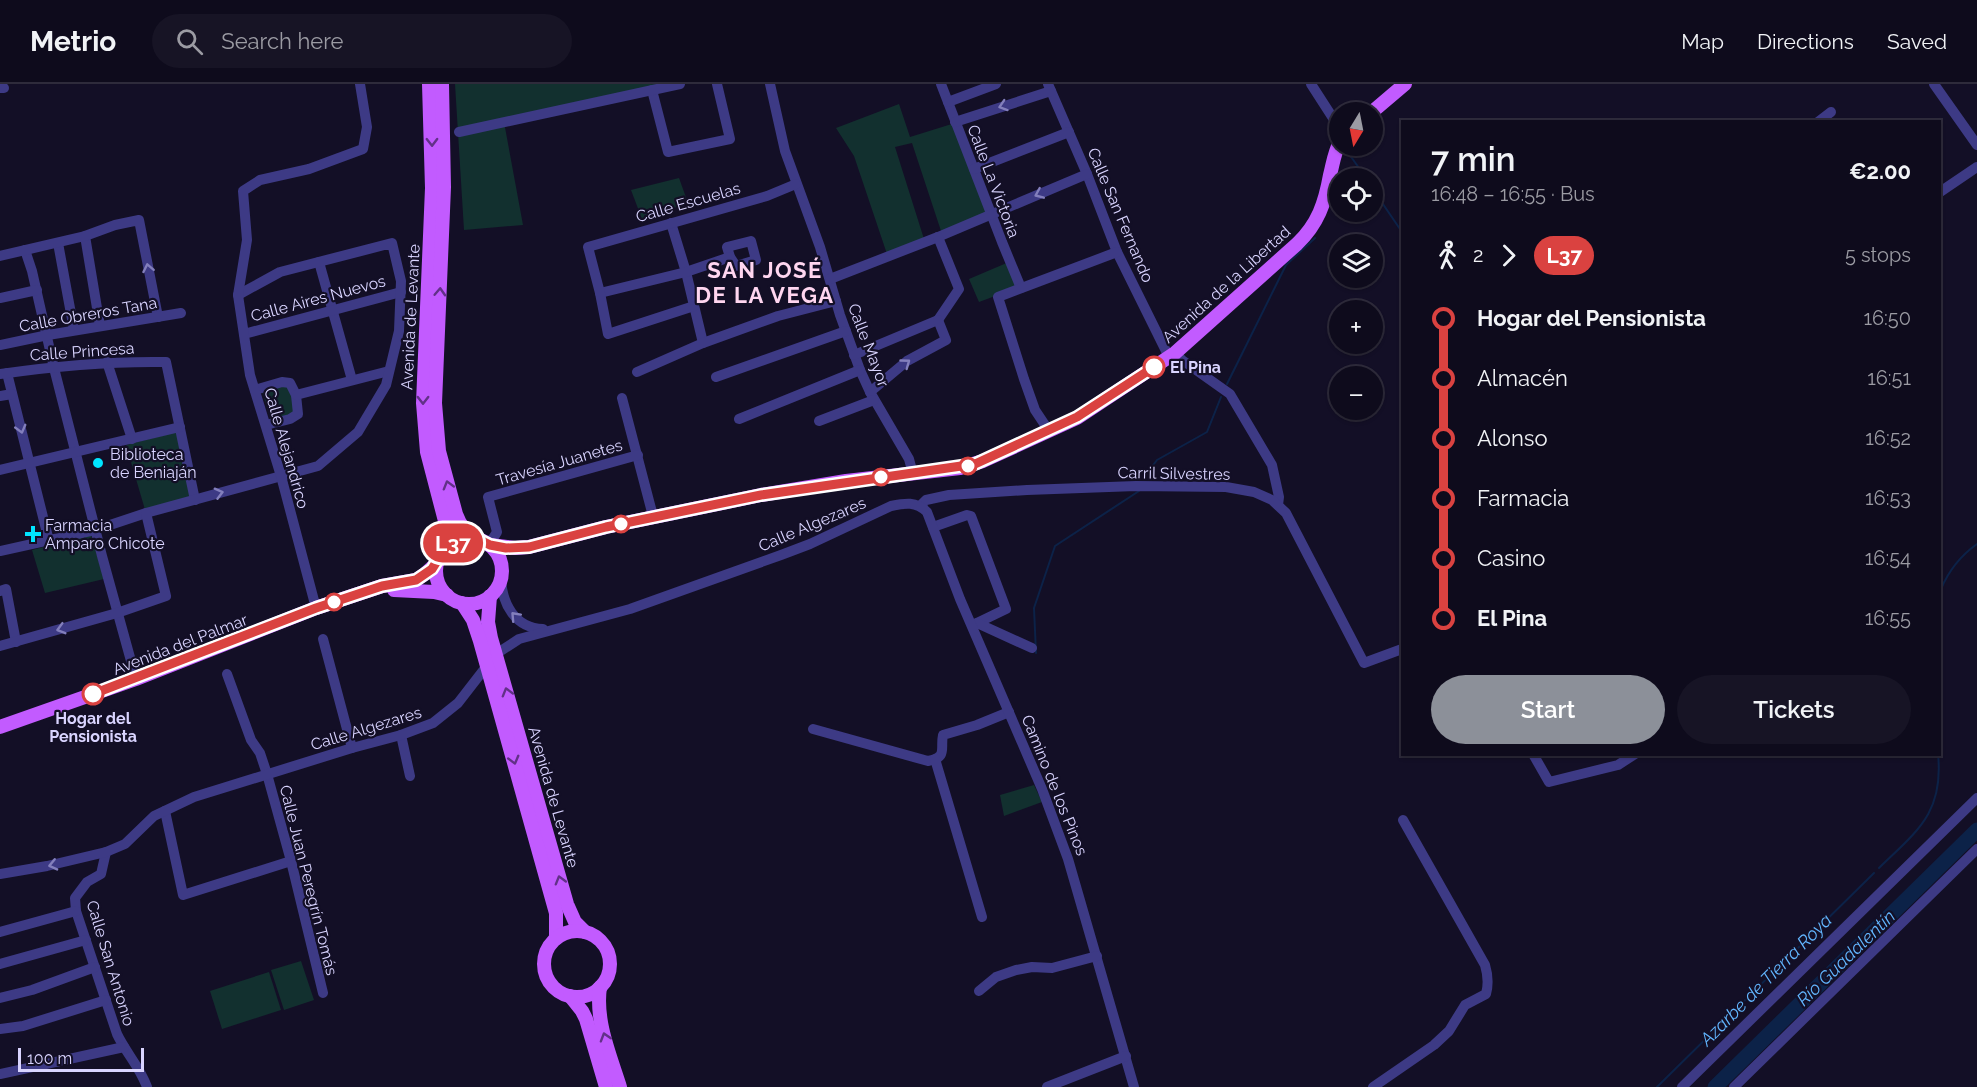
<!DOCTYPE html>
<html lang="en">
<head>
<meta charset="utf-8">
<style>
  body { margin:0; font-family:Raleway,sans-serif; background:#171425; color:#f1f3f6; height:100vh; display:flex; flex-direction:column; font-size:22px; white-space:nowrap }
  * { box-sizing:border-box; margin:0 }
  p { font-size:20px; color:#9b9ba3 }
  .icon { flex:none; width:33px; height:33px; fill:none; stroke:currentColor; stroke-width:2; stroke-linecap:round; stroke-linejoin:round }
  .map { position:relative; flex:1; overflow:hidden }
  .drawer { position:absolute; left:1401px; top:36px; width:540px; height:636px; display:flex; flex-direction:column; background:#0e0b1c; border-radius:0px; box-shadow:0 2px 4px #0004,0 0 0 2px #2e2b3b }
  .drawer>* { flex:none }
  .badge { padding:0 12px; border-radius:20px; font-size:21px; line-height:39px }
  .needle { width:39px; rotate:190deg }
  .fabs { position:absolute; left:1329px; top:18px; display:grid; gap:12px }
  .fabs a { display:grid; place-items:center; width:54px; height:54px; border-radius:50%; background:#0e0b1c; box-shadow:0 2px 4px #0004,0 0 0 2px #2e2b3b; font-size:30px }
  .scale { position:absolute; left:18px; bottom:15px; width:126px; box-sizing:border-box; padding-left:6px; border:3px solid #d9d4ff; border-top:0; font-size:16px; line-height:21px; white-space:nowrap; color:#d9d4ff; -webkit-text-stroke:4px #130f26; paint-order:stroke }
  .map>.badge { position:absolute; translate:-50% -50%; box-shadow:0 0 0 3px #fff }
  .legs { display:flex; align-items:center; gap:9px; height:66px; padding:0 30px; font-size:20px }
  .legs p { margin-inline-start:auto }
  .overview { display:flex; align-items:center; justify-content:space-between; height:102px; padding:0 30px }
  h1 { font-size:33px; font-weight:600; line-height:45px }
  .cta { display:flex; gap:12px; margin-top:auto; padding:12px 30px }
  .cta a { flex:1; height:69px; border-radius:36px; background:#8c9099; color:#fff; font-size:24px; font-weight:600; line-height:69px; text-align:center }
  .cta a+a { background:#171425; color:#f1f3f6 }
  ul { padding:0 30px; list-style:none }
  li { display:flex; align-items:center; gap:21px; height:60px; font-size:22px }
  li i { display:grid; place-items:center; width:9px; height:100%; margin:0 8px; background:currentColor }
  li i::after { content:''; width:15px; height:15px; margin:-8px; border:4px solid; border-radius:50%; background:#0e0b1c }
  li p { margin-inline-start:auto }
  li:first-child i { background:linear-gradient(#0000 50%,currentColor 0) }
  li:last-child i { background:linear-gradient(currentColor 50%,#0000 0) }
  header { display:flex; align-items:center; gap:36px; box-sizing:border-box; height:84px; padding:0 30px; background:#0e0b1c; border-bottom:2px solid #2e2b3b }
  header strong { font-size:28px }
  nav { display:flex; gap:33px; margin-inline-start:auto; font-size:21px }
  .search { width:420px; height:54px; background:#171425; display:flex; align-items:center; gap:15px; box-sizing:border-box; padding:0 21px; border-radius:33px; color:#9b9ba3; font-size:22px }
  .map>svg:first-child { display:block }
</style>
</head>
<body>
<header>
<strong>Metrio</strong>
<div class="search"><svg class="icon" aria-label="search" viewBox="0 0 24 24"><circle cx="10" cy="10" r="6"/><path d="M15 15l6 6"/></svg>Search here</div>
<nav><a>Map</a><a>Directions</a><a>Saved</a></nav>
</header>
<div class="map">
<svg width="1977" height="1003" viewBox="0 0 1977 1003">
  <rect width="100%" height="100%" fill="#130f26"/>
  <g fill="#12302f">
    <path d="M455 0H682L504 38 523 141 464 146Z"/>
    <path d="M899 20 910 53 955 39 989 130 942 150 912 59 895 63 924 155 887 170 854 72 836 44Z"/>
    <path d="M679 94 688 119 642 135 631 106Z"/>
    <path d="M1009 178 1019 203 979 218 969 195Z"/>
    <path d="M290 299 299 325 272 340 261 304Z"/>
    <path d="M176 348 195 416 146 429 126 361Z"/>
    <path d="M91 451 104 495 45 509 32 466Z"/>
    <path d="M1034 701 1042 718 1004 732 1000 711Z"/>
    <path d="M301 877 314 916 284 926 271 886Z"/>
    <path d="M269 888 281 926 222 945 210 907Z"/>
  </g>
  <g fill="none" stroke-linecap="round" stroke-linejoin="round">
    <g stroke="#0c2248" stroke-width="2">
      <path d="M1347 67 1366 94"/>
      <path d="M1372 104 1402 148"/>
      <path d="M1227 300 1286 181 1315 154"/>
      <path d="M1151 384 1157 376 1207 348 1221 313"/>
      <path d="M1941 505C1949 486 1960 472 1977 460"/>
      <path d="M1036 569 1034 524 1055 462 1139 407"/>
      <path d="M1879 784C1917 747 1944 729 1938 670"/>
      <path d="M1657 1003 1874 789"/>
    </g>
    <path stroke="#0c2248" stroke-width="15" d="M1715 1003 1977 746"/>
    <g stroke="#3d3a85" stroke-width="10">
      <path d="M770 0 785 67 820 163 840 231 860 286 870 308 909 375 913 390"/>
      <path d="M941 0 1002 158 1021 204"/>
      <path d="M1048 0 1087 90 1117 168 1169 273"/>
      <path d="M1311 0 1340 45"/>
      <path d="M1934 0 1977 61"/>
      <path d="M0 4H4"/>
      <path d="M652 6 668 68 730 55 717 0"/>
      <path d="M948 18 996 0"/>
      <path d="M955 38 1051 7"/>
      <path d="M1818 38 1831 28"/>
      <path d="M459 48 680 0"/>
      <path d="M974 85 1069 48"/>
      <path d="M1940 108 1977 83"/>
      <path d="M671 139 686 188 703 259"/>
      <path d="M85 152 100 242"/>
      <path d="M751 157 756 176 736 182 730 173 727 163Z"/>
      <path d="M58 159 74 246"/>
      <path d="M25 166 32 187 54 284 102 472 136 595"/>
      <path d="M0 172 85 152 115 141 139 136 158 233"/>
      <path d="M319 178 352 296"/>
      <path d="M830 195 938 153 1087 90"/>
      <path d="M600 209 686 188 730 173"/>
      <path d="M0 214 37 206"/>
      <path d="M694 222 608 250 600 209 588 163 767 112 796 100"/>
      <path d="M244 250 401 208"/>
      <path d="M0 261 48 251 181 229"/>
      <path d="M1175 269 1182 276 1230 310 1272 381 1279 413 1278 421"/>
      <path d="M854 271 938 236 959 205 938 153"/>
      <path d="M107 278 132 355"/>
      <path d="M637 288 703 259 778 232 836 217"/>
      <path d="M7 289 49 457"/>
      <path d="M0 290C55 282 110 277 166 278L195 416"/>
      <path d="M716 293 846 247"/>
      <path d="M255 306 282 298 290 299 296 311 298 330 290 335 266 341"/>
      <path d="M870 308 907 277 946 256 938 236"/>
      <path d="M296 311 389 287"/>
      <path d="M0 312 12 310"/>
      <path d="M622 314 653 432"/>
      <path d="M739 335 860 286"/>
      <path d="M819 337 874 316"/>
      <path d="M1049 347 1035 326 1024 295 998 213 1117 168"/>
      <path d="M0 386 180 343"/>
      <path d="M920 422 926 416 949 411 1027 406 1136 402 1226 403 1254 408 1272 416 1286 429 1364 579 1402 565"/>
      <path d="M933 443 967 431 971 432 1006 525 977 539"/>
      <path d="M483 458 492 456 497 448 488 413 638 371"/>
      <path d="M0 467 95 446 146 429 318 382 358 348 386 301 399 247 401 197 392 159 280 188 238 211"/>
      <path d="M501 494C502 520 515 544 543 545"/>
      <path d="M0 507 6 505 16 558"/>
      <path d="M316 524 281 392 250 291 238 211 247 156 243 107 260 96 309 85 363 65 367 43 360 0"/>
      <path d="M975 540 977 539 1032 564"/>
      <path d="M323 555 352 664"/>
      <path d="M0 562 117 529 166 512 146 429"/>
      <path d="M227 590 251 656 260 669 267 690 291 777 323 909"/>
      <path d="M813 645 928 677C948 673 940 665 943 651L977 641 1009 628"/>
      <path d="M401 651 410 692"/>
      <path d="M1533 670 1549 698 1618 681 1635 670"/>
      <path d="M935 675 982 833"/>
      <path d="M165 727 183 811 291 777"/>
      <path d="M106 768 101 790 87 798 75 814 76 827 117 950C126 969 140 983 147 1003"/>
      <path d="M0 790 47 782 106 768 125 760 154 732 194 713 352 664 401 651 433 639 458 619 496 570 519 555 630 525 781 471 810 460 891 422C905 419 916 417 927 428L960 515 1042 705 1068 775 1134 1003"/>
      <path d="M0 848 76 827"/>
      <path d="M0 880 86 856"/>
      <path d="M979 907 996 893 1016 886 1032 883 1052 884 1097 872"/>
      <path d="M0 914 32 906 95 883"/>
      <path d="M0 945 23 942 106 916"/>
      <path d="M0 990 124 963"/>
      <path d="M1047 1003 1126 972"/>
      <path d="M1373 1003 1434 961 1449 947 1465 921 1486 910C1489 899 1488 891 1485 881L1403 736"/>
      <path d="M1682 1003 1977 714"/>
      <path d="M1734 1003 1977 765"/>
    </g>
    <g stroke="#c25bff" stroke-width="14">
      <path d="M429 0 432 104 423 319 427 368 445 437V464"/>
      <path d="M442 0 444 103 435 319 439 367 456 430 460 439 471 454"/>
      <path d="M1372 28 1405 0"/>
      <circle cx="469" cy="487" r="33"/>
      <path d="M490 461 515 464 529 463 606 443 761 411 846 397 960 384 983 377 1077 334 1175 269 1297 160C1318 140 1325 119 1330 91 1333 80 1334 69 1340 58"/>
      <path d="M394 506 434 508 447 511"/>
      <path d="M490 512 488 538 491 554 567 820 575 838 585 848"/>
      <path d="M462 519 473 536 480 557 556 829V854"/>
      <path d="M0 643 136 595 316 524 382 502 416 496 425 490 437 479"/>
      <circle cx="577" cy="880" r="33"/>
      <path d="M600 903C595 937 610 971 620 1003"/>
      <path d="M570 912 582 927 586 935 606 1003"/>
    </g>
  </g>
  <defs><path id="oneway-chevron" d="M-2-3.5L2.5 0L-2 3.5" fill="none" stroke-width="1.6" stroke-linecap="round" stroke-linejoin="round" transform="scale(1.5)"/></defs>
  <g stroke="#837fbc">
    <use href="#oneway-chevron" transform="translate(1003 22) rotate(162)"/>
    <use href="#oneway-chevron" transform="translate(1039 110) rotate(157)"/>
    <use href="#oneway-chevron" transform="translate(148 184) rotate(-101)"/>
    <use href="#oneway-chevron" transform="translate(906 279) rotate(-36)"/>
    <use href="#oneway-chevron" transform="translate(21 345) rotate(75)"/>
    <use href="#oneway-chevron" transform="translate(219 409) rotate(-15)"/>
    <use href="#oneway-chevron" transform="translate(515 532) rotate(-133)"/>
    <use href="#oneway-chevron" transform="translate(61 545) rotate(164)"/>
    <use href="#oneway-chevron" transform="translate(53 781) rotate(167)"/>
  </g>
  <g stroke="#623188">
    <use href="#oneway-chevron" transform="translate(432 58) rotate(89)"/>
    <use href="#oneway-chevron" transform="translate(440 208) rotate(-87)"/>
    <use href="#oneway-chevron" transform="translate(423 316) rotate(90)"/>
    <use href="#oneway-chevron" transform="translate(448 401) rotate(-106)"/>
    <use href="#oneway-chevron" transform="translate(507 608) rotate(-106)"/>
    <use href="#oneway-chevron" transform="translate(514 676) rotate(75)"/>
    <use href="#oneway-chevron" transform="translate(560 796) rotate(-106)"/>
    <use href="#oneway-chevron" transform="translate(605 953) rotate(-107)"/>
  </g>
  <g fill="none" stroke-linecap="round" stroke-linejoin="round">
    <defs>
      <path id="line-1" d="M93 610 316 524 382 502 416 496 432 485 442 469 451 460 464 454 478 455 490 461 506 464 529 463 606 443 761 411 975 380 1077 333 1154 283"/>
    </defs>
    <use href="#line-1" stroke="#fff" stroke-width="14"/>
    <use href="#line-1" stroke="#da4240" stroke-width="9"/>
  </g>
  <g fill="#fff" stroke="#da4240" stroke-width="3">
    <circle cx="1154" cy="283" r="10"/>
    <circle cx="968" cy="382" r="8"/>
    <circle cx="881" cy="393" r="8"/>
    <circle cx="621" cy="440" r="8"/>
    <circle cx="334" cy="518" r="8"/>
    <circle cx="93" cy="610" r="10"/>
  </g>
  <g fill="#00e5ff" stroke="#130f26" stroke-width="2">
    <circle cx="98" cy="379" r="6"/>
    <path d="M30 441h6v6h6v6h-6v6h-6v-6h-6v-6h6z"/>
  </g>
  <g text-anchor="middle" stroke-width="4.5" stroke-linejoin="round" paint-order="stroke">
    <g font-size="16" fill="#d9d4ff" stroke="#130f26">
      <text transform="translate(994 97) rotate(69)" y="6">Calle La Victoria</text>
      <text transform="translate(688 118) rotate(-16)" y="6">Calle Escuelas</text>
      <text transform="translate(1121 131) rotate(67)" y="6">Calle San Fernando</text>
      <text transform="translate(1226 200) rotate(-42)" y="6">Avenida de la Libertad</text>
      <text transform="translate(318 214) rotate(-15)" y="6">Calle Aires Nuevos</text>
      <text transform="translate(88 230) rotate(-10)" y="6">Calle Obreros Tana</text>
      <text transform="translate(410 233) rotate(-87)" y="6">Avenida de Levante</text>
      <text transform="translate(869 261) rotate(69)" y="6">Calle Mayor</text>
      <text transform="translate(82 267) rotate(-4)" y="6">Calle Princesa</text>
      <text transform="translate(287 364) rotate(74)" y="6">Calle Alejandrico</text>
      <text transform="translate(559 378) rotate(-16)" y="6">Travesía Juanetes</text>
      <text transform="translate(1174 389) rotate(1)" y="6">Carril Silvestres</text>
      <text transform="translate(812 440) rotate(-23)" y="6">Calle Algezares</text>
      <text transform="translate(180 560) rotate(-21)" y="6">Avenida del Palmar</text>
      <text transform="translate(366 644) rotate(-17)" y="6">Calle Algezares</text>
      <text transform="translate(1055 701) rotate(68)" y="6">Camino de los Pinos</text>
      <text transform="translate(554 713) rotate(74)" y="6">Avenida de Levante</text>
      <text transform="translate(309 796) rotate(76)" y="6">Calle Juan Peregrín Tomás</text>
      <text transform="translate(111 879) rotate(73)" y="6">Calle San Antonio</text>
    </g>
    <g font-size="16" font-weight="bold" fill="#d9d4ff" stroke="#130f26" text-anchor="start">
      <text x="1170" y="289">El Pina</text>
      <text x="93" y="640" text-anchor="middle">Hogar del<tspan x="93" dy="18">Pensionista</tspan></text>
    </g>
    <g font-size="16" fill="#d9d4ff" stroke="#130f26" text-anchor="start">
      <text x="110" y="376">Biblioteca<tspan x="110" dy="18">de Beniaján</tspan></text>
      <text x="45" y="447">Farmacia<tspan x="45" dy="18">Amparo Chicote</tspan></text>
    </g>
    <g font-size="18" font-style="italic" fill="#62b6ff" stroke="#130f26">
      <text transform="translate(1846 874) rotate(-44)" y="6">Río Guadalentín</text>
      <text transform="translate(1766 896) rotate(-45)" y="6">Azarbe de Tierra Roya</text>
    </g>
    <g font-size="22" font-weight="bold" letter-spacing="1.5" fill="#ffd6f0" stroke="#130f26">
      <text x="765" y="194">SAN JOSÉ<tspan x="765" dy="25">DE LA VEGA</tspan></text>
    </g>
  </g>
</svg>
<div class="fabs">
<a><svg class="needle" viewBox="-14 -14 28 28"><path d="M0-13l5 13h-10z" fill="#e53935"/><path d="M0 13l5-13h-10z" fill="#9b9ba3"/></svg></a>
<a><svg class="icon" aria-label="locate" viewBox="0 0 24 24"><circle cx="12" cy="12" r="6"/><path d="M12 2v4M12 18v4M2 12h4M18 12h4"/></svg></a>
<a><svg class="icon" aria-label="layers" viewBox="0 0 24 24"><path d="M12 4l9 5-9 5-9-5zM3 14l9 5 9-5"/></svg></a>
<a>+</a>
<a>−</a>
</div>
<div class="scale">100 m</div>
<b class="badge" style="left:453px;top:459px;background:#da4240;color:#fff">L37</b>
<section class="drawer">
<div class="overview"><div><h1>7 min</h1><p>16:48 – 16:55 · Bus</p></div><b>€2.00</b></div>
<div class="legs"><svg class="icon" aria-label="walk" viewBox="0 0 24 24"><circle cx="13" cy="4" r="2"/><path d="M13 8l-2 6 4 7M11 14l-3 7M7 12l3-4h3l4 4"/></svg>2<svg class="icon" aria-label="forward" viewBox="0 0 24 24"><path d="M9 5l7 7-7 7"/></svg><b class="badge" style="background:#da4240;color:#fff">L37</b><p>5 stops</p></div>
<ul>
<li><i style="color:#da4240"></i><b>Hogar del Pensionista</b><p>16:50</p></li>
<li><i style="color:#da4240"></i><span>Almacén</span><p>16:51</p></li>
<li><i style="color:#da4240"></i><span>Alonso</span><p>16:52</p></li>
<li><i style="color:#da4240"></i><span>Farmacia</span><p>16:53</p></li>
<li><i style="color:#da4240"></i><span>Casino</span><p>16:54</p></li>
<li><i style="color:#da4240"></i><b>El Pina</b><p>16:55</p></li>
</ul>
<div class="cta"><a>Start</a><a>Tickets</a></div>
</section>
</div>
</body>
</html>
